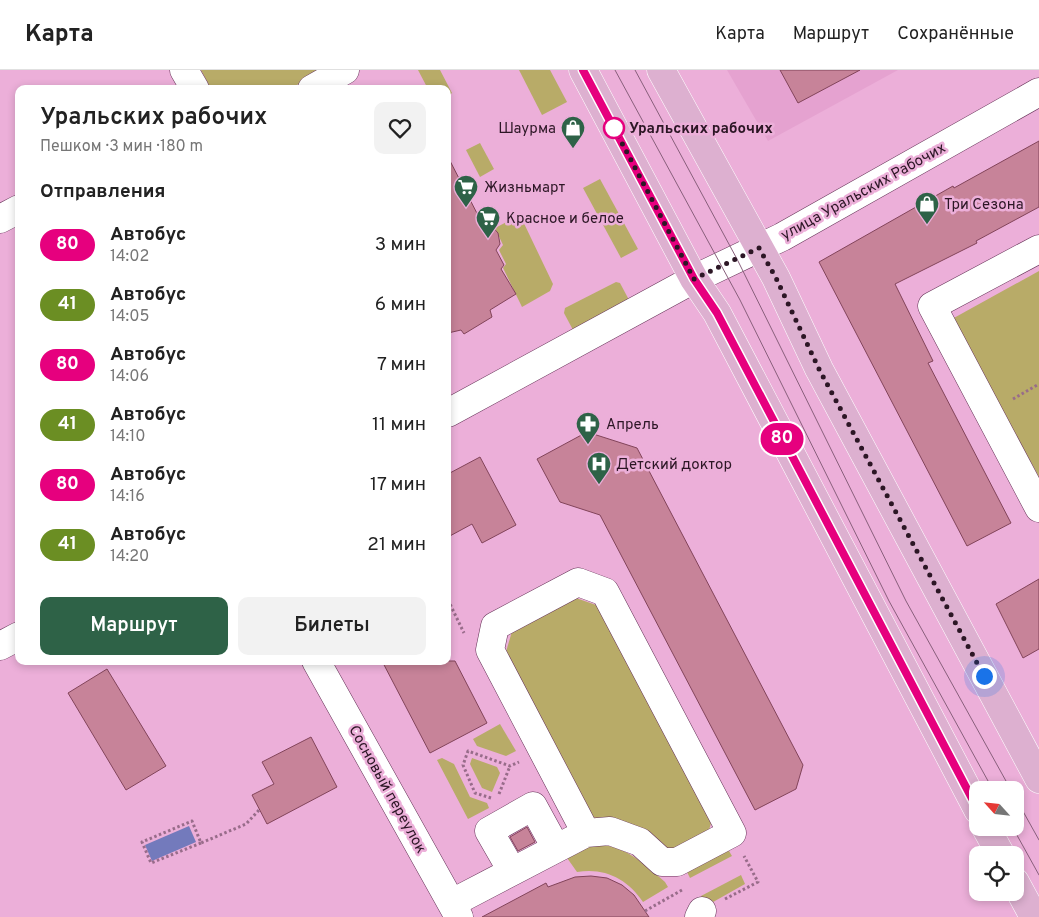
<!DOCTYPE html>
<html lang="ru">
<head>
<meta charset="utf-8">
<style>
  body { margin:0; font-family:Overpass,sans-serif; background:#f2f2f2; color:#222; height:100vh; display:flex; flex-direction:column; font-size:19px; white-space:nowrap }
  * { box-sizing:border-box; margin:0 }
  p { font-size:16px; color:#767676 }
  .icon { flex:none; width:28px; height:28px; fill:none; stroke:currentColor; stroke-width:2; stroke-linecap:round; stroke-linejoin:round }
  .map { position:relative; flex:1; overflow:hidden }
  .sheet { position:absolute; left:15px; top:15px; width:436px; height:580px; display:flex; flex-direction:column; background:#fff; border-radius:10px; box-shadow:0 2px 8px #0003 }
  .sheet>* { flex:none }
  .badge { padding:0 10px; border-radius:16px; font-size:18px; line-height:32px }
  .needle { width:32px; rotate:297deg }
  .fabs { position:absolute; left:969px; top:711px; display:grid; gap:10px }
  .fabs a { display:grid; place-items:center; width:55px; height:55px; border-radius:10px; background:#fff; box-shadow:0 2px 8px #0003; font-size:25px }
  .you { position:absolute; width:25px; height:25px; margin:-12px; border:4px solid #fff; border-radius:50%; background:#1a73e8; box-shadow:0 0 0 8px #1a73e833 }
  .map>.badge { position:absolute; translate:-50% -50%; box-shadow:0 0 0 2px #fff }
  h2 { padding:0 25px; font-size:19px; line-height:45px }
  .round { display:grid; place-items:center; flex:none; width:52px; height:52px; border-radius:10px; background:#f2f2f2 }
  .overview { display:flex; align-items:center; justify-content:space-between; height:85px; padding:0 25px }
  h1 { font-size:24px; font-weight:600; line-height:38px }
  .action { display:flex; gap:10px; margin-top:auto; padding:10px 25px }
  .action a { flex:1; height:58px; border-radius:10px; background:#2e6247; color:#fff; font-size:20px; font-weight:600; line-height:58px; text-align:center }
  .action a+a { background:#f2f2f2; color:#222 }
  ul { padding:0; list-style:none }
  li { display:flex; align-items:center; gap:15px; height:60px; padding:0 25px }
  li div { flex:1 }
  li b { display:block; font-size:19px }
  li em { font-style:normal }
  li .badge { min-width:55px; font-weight:700; text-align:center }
  header { display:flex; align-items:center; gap:30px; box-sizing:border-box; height:70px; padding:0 25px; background:#fff; border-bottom:1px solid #e0e0e0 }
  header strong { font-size:24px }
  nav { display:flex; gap:28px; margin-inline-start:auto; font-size:18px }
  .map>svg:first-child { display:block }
</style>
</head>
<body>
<header>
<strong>Карта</strong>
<nav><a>Карта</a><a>Маршрут</a><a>Сохранённые</a></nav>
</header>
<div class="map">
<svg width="1039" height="847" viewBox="0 0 1039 847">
  <rect width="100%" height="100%" fill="#ecafd9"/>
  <path fill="#e5a2d0" d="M727 0H898L768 71Z"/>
  <g fill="#b8ab68">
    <path d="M201 0H326L289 19H211Z"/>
    <path d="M418 0H440L452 23 448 26V19H428Z"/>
    <path d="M519 0H550L567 32 542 45Z"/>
    <path d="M480 73 494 99 480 107 466 80Z"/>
    <path d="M600 109 638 179 621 188 583 118Z"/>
    <path d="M520 145 553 214 550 221 522 237 503 198 506 194 499 180 503 175 495 158Z"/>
    <path d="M1039 201V407L952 249Z"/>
    <path d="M616 212 620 213 629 230 573 260 564 243 565 238Z"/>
    <path d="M573 527 599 536 712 750 708 763 669 783 608 751 589 746 505 585 513 558Z"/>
    <path d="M500 654 516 681 506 686 477 676 473 669Z"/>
    <path d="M442 688 454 694 470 727 487 733 489 738 468 749 437 690Z"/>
    <path d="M472 688 497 697 500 703 492 722 482 718 470 694Z"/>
    <path d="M591 773C627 777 639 789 665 812L668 817 643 832C628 809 604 797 577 802L565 785Z"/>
    <path d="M726 776 732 786 690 808 685 798Z"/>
    <path d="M741 805 745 814 706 836 701 826Z"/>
  </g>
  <path fill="#737abc" d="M189 756 196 772 152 791 145 775Z"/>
  <g fill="#c78399" stroke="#82445a">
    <path d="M780 0H860L798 33Z"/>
    <path d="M1039 71V137L976 171 977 173 895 214 933 291 928 293 1011 453 967 476 819 192 953 116 954 118Z"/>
    <path d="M448 87 483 155 490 154 498 163 500 174 496 180 504 195 501 199 516 224 490 240 492 247 464 264 461 260 448 263Z"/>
    <path d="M587 362 637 378 803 695 796 719 755 740 600 445 560 432 537 389Z"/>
    <path d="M480 387 516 455 482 473 472 454 448 467V404Z"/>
    <path d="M1039 509V579L1023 588 996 534Z"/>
    <path d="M382 591H455L487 653 430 683Z"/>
    <path d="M107 599 166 696 126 720 68 623Z"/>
    <path d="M311 667 337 717 267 754 252 725 274 714 262 692Z"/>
    <path d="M527 757 535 772 518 781 510 767Z"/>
    <path d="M591 806 607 808 622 815 634 825 649 847H482L546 813 548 817 575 807Z"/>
  </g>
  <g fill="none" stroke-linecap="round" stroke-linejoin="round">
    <defs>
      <g id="minor">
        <path d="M184 0 195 19"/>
        <path d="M312 19 345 0"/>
        <path d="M0 149 19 139"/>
        <path d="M1039 179 932 236 1039 438"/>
        <path d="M448 343 694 209 782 167 1039 22"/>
        <path d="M0 576 19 566"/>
        <path d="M316 591 459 847"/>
        <path d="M512 801 489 761 533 736 556 778"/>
        <path d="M452 833 586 763 610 761 640 772 662 792H677L732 763 605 522 578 512 495 556 490 580 586 763"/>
        <path d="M699 847 702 841"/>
      </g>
      <g id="major">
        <path d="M583 0 694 209 717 243 978 740"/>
        <path d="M661 0 776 208 819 299 1039 709"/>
        <path d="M986 758 1001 785"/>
        <path d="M1015 812 1034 847"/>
      </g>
    </defs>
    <use href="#minor" stroke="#643156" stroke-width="29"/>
    <use href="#major" stroke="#fff" stroke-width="29"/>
    <g stroke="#986c8a" stroke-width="3" stroke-dasharray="2.5 2.5" stroke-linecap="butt">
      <path d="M1013 329 1039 314"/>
      <path d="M448 530 464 563"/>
      <path d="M499 724 510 696"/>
      <path d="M491 728 475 723 463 695 468 681 510 696 519 692"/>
      <path d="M201 773 151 793 142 772 192 751 201 773 246 754 260 739"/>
      <path d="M725 829 758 812 744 786"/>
      <path d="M645 841 682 820"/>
    </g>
    <use href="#minor" stroke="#fff" stroke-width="28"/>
    <use href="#major" stroke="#ddb0d0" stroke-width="28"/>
    <g stroke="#885f7b" stroke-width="1">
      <path d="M615 0 740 230 889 531 993 720"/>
      <path d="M635 0 737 189 906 531 1011 720"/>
      <path d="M1015 727 1039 770"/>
      <path d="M1013 758 1039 805"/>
    </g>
  </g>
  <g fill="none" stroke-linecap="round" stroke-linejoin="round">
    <defs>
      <path id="line" d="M583 0 694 209 717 243 978 740"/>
    </defs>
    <use href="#line" stroke="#fff" stroke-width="11"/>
    <use href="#line" stroke="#e6007e" stroke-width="8"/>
    <path stroke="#2c1625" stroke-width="5" stroke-dasharray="0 9" d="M614 58 694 209 759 178 776 208 819 299 984 606"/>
  </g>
  <defs>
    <symbol id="shop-pin" viewBox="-11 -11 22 30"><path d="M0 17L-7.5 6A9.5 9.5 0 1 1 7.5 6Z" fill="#2e6247" stroke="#ecafd9"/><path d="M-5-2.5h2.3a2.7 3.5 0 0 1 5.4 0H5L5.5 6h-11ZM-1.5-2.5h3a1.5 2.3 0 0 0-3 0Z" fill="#fff"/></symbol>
    <symbol id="supermarket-pin" viewBox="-11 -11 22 30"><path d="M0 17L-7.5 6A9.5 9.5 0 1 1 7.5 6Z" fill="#2e6247" stroke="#ecafd9"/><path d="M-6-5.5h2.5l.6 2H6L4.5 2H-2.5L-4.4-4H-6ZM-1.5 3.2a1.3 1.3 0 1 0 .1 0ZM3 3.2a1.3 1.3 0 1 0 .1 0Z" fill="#fff"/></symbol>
    <symbol id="pharmacy-pin" viewBox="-11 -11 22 30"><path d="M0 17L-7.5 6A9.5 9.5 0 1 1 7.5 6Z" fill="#2e6247" stroke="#ecafd9"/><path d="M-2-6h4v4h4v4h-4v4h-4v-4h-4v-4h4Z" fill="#fff"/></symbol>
    <symbol id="hospital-pin" viewBox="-11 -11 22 30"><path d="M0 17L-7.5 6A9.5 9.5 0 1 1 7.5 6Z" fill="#2e6247" stroke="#ecafd9"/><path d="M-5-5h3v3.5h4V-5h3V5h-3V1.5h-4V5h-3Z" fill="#fff"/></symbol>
  </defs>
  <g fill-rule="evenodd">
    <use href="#shop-pin" x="559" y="44" width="28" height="38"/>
    <use href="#supermarket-pin" x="452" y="103" width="28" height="38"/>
    <use href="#shop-pin" x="913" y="120" width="28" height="38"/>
    <use href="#supermarket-pin" x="474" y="134" width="28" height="38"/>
    <use href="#pharmacy-pin" x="574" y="340" width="28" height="38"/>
    <use href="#hospital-pin" x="585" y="380" width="28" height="38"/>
  </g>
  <circle fill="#fff" stroke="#e6007e" stroke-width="2.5" cx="614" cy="58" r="10"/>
  <g text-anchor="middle" stroke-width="5" stroke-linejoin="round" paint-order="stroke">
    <g font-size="15" fill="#2c1625" stroke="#ecafd9" text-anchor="start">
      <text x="556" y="63" text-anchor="end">Шаурма</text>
      <text x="484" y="122">Жизньмарт</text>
      <text x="944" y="139">Три Сезона</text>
      <text x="506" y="153">Красное и белое</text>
      <text x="606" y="359">Апрель</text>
      <text x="616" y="399">Детский доктор</text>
    </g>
    <g font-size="15" font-weight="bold" fill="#2c1625" stroke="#ecafd9" text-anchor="start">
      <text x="629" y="63">Уральских рабочих</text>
    </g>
    <g font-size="15" fill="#2c1625" stroke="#ecafd9">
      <text transform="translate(863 121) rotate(-29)" y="5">улица Уральских Рабочих</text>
      <text transform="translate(388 719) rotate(61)" y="5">Сосновый переулок</text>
    </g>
  </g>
</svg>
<div class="fabs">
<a><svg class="needle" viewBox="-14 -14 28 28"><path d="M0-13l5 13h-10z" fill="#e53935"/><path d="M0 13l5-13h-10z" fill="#767676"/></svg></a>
<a><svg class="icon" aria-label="locate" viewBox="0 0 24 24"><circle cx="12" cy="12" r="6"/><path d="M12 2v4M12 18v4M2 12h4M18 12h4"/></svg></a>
</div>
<div class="you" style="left:984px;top:606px"></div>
<b class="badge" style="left:782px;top:369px;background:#e6007e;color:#fff">80</b>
<section class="sheet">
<div class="overview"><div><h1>Уральских рабочих</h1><p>Пешком · 3 мин · 180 m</p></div><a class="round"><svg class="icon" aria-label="heart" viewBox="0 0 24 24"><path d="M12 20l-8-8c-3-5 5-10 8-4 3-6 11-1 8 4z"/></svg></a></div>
<h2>Отправления</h2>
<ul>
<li><span class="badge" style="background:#e6007e;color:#fff">80</span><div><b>Автобус</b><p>14:02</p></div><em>3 мин</em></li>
<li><span class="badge" style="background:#6b8e23;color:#fff">41</span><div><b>Автобус</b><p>14:05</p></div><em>6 мин</em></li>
<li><span class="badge" style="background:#e6007e;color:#fff">80</span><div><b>Автобус</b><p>14:06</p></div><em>7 мин</em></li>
<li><span class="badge" style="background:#6b8e23;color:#fff">41</span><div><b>Автобус</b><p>14:10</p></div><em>11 мин</em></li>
<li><span class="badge" style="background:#e6007e;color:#fff">80</span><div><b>Автобус</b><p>14:16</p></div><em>17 мин</em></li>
<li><span class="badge" style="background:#6b8e23;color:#fff">41</span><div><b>Автобус</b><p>14:20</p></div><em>21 мин</em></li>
</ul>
<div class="action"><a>Маршрут</a><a>Билеты</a></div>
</section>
</div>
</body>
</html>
